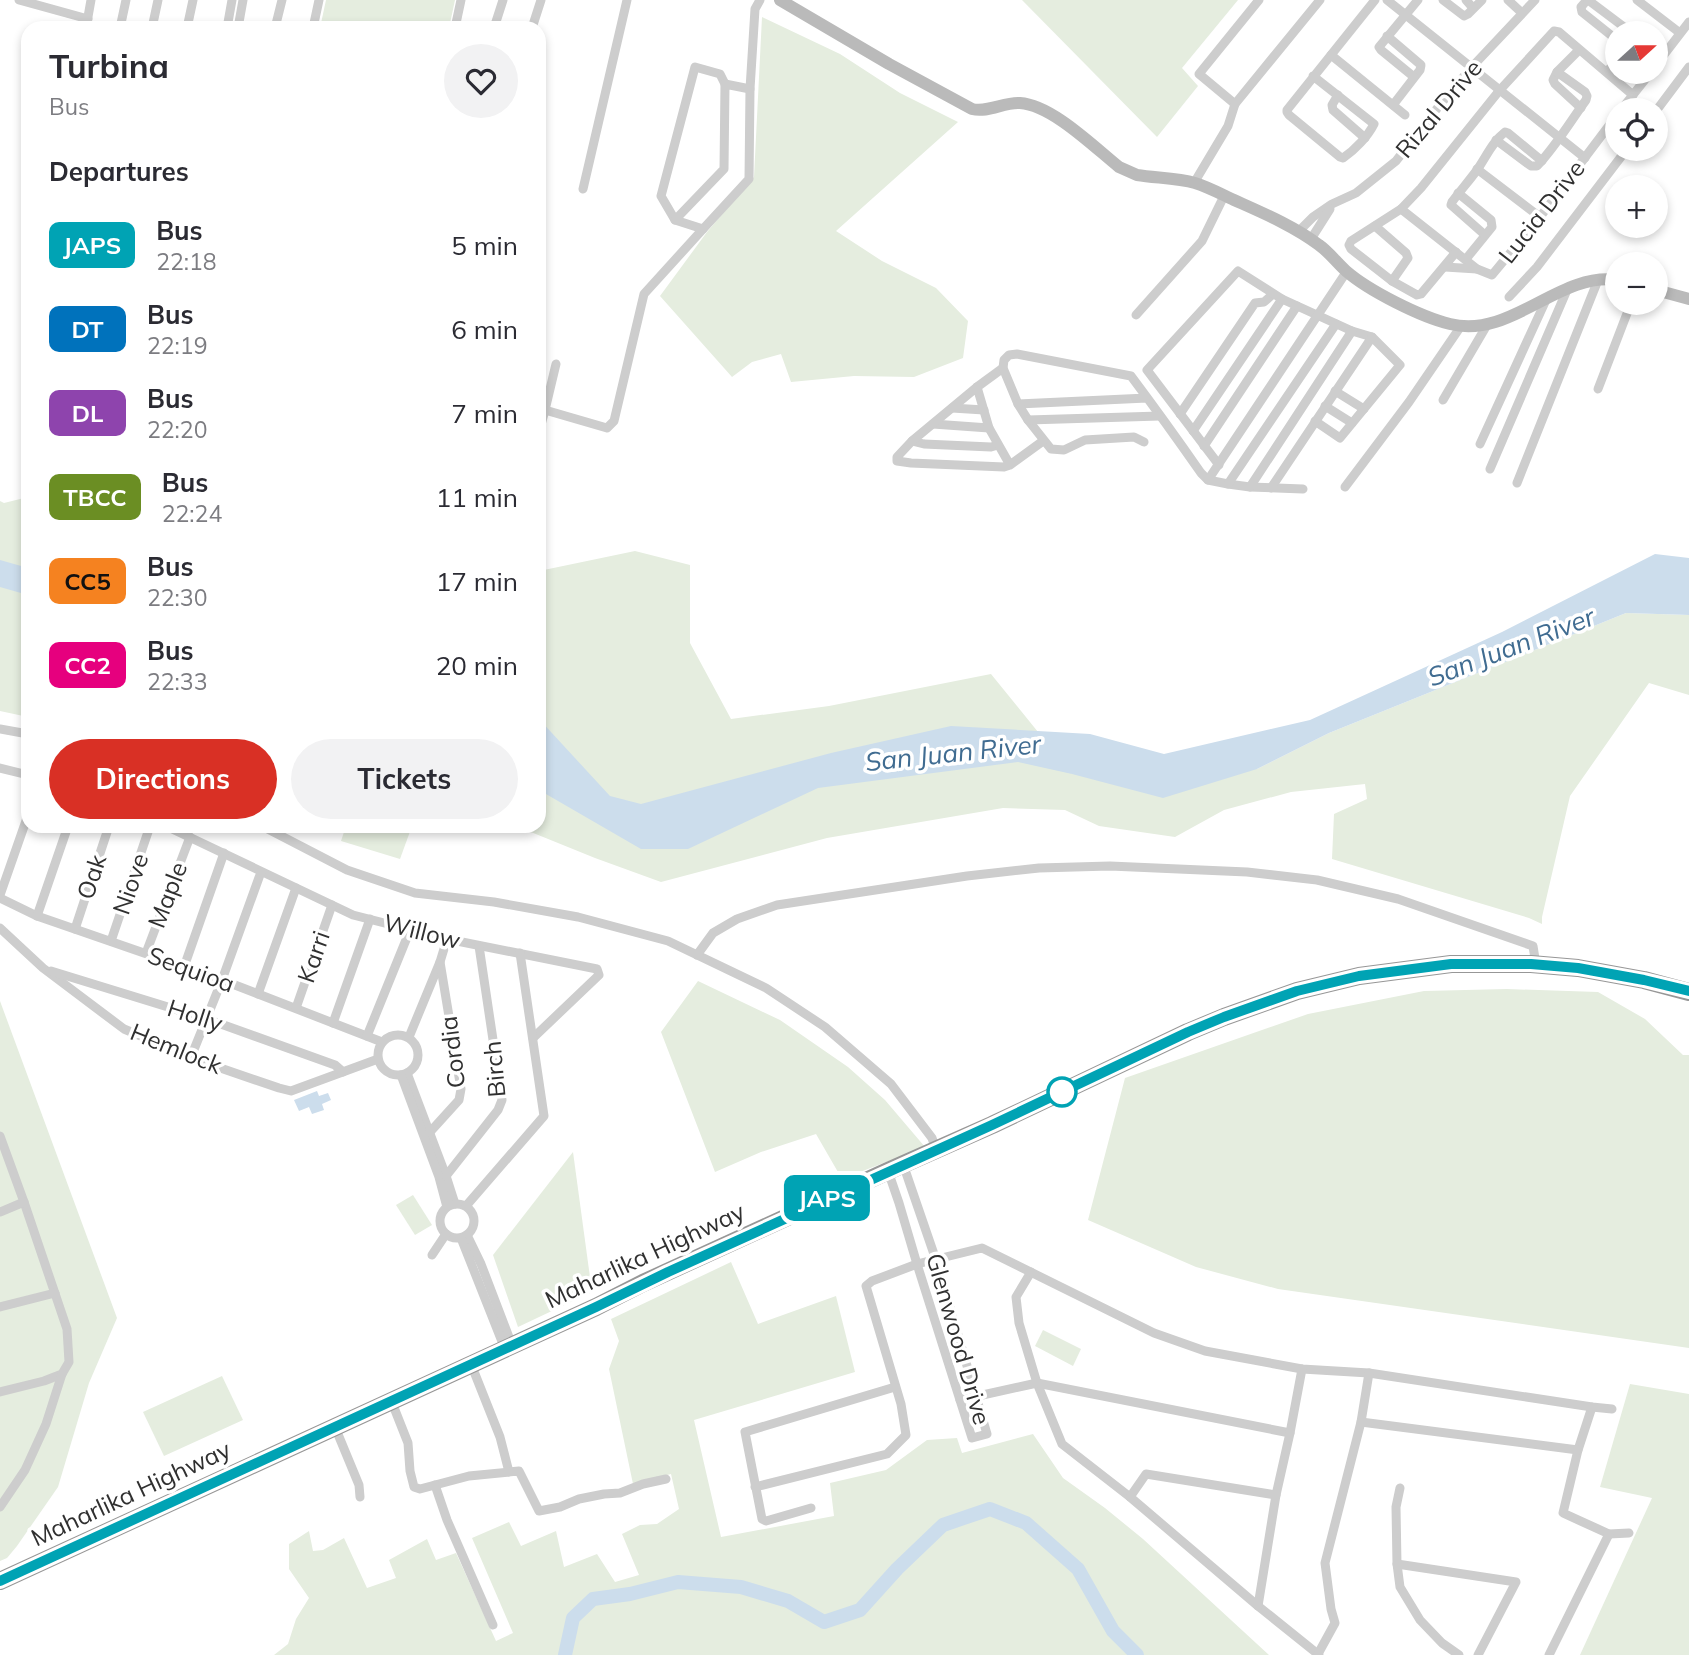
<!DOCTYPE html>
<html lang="en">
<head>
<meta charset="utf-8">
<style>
  body { margin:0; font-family:Mulish,sans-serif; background:#f2f2f3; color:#2b2b33; height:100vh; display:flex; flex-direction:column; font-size:26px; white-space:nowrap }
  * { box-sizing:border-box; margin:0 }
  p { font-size:23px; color:#7c7c81 }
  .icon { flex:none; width:38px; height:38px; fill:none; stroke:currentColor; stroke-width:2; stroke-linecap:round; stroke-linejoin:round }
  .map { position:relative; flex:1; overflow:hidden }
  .side { position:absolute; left:21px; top:21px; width:525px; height:812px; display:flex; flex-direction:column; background:#fff; border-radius:21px; box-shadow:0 4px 10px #0003 }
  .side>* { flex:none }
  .badge { padding:0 14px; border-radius:10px; font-size:24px; line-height:46px }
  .needle { width:46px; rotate:69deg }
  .buttons { position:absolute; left:1605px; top:21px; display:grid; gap:14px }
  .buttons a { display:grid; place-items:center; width:63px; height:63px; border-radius:50%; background:#fff; box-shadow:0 4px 10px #0003; font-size:35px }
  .map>.badge { position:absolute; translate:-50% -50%; box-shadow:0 0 0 4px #fff }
  h2 { padding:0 28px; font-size:26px; line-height:63px }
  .round { display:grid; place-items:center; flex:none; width:74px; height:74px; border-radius:37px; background:#f2f2f3 }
  .summary { display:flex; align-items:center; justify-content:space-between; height:119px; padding:0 28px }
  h1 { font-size:33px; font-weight:700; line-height:52px }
  .cta { display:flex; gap:14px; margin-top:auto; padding:14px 28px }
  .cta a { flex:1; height:80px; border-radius:42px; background:#d93025; color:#fff; font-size:28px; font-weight:700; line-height:80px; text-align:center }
  .cta a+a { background:#f2f2f3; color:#2b2b33 }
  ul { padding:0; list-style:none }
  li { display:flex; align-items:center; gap:21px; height:84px; padding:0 28px }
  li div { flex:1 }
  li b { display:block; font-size:26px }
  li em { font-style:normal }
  li .badge { min-width:77px; font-weight:700; text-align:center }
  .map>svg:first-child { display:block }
</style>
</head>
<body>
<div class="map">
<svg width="1689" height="1655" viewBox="0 0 1689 1655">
  <rect width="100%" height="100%" fill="#fff"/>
  <g fill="#e5eddf">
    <path d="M326 0H455L449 28H320Z"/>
    <path d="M1022 0H1238L1182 68 1198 86 1157 137Z"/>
    <path d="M762 17 840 54 900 93 958 122 836 231 882 261 936 288 968 321 963 358 914 377 854 376 791 382 781 354 752 362 732 377 660 296 707 232 754 177Z"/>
    <path d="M28 497V717L0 711V501L4 503Z"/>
    <path d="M635 551 690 565V643L731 719 829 706 991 674 1072 774 1257 769 1329 733 1626 613 1689 615V695L1649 683 1570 796 1542 917V924L1529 918 1332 859 1334 814 1367 799 1365 784 1291 792 1224 810 1175 837 1099 826 1065 810 1003 808 827 838 661 882 595 858 516 826H539V571Z"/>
    <path d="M346 826H412L400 859 341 841Z"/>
    <path d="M698 981 780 1020 848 1067 885 1100 925 1147 842 1179 816 1134 761 1152 715 1172 661 1032Z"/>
    <path d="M1507 989 1598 992 1645 1019 1683 1055H1689V1348L1278 1289 1196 1267 1088 1220 1125 1078 1308 1014 1424 991Z"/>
    <path d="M0 1001 117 1318 89 1383 58 1487 17 1546 7 1558 0 1561Z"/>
    <path d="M573 1152 592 1292 518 1327 493 1255Z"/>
    <path d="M413 1195 432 1225 415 1235 396 1205Z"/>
    <path d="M731 1262 758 1324 836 1296 855 1372 694 1420 721 1537 834 1516 830 1483 886 1470 927 1440 957 1438 962 1453 1033 1434 1063 1478 1105 1508 1143 1539 1269 1655H274L288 1644 296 1619 309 1598 289 1569V1544L309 1531 313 1551 323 1550 344 1538 367 1588 396 1578 389 1560 427 1539 436 1560 456 1553 496 1641 513 1633 472 1538 509 1522 521 1546 556 1531 564 1567 597 1554 615 1582 639 1575 622 1534 640 1525 657 1524 679 1509 671 1474 633 1484 609 1369 619 1341 611 1319Z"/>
    <path d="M1043 1330 1081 1349 1073 1366 1035 1346Z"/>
    <path d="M222 1376 243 1420 164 1456 143 1412Z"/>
    <path d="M1630 1384 1689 1394V1655H1580L1652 1498 1600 1487Z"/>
  </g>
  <g fill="#ccddec">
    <path d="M1655 554 1689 558V615L1626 613 1329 733 1257 769 1163 798 1072 774 1018 762 818 788 688 849H641L539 790V719L610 796 641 804 831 753 951 726 1090 734 1164 754 1310 720 1502 632Z"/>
    <path d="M0 560 28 568V595L0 587Z"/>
    <path d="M317 1091 319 1096 328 1093 331 1100 322 1104 324 1110 312 1114 309 1107 299 1111 294 1100Z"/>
  </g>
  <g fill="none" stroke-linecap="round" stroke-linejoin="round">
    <path stroke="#ccddec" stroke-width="14" d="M565 1655 573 1618 593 1599 630 1594 678 1582 741 1587 788 1601 824 1622 860 1610 897 1569 943 1525 990 1509 1026 1523 1078 1569 1113 1631 1137 1655"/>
    <g stroke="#cdcdcd" stroke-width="9">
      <path d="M19 0 88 19"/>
      <path d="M1387 0 1585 158"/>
      <path d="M1443 0 1464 16 1468 14 1482 0"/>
      <path d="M1466 0 1473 8"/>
      <path d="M1508 0 1522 13"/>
      <path d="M1587 0 1581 7 1582 12 1617 40"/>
      <path d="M1588 0 1632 33"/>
      <path d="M1637 0 1680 33"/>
      <path d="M86 28 91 0"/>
      <path d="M120 28 126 0"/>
      <path d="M152 28 158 0"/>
      <path d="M187 28 193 0"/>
      <path d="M227 28 232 0"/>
      <path d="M238 28 243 0"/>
      <path d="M275 28 282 0"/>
      <path d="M313 28 319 0"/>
      <path d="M455 28 461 0"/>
      <path d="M494 28 503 0"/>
      <path d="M532 28 541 0"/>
      <path d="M1387 36 1421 65 1420 70 1393 105"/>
      <path d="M1579 50 1557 72 1553 80 1555 84 1581 108"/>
      <path d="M1331 55 1405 115"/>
      <path d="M1656 65 1689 22"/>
      <path d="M1607 72 1617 60"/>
      <path d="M1313 76 1374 124C1368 136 1355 150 1343 158L1340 157 1289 115 1287 112V110L1375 0"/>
      <path d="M1414 77 1381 50 1379 47 1418 0"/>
      <path d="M725 84 720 74 695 67 661 196 675 220 703 229 749 179 750 89 755 9 760 0"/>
      <path d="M1338 95 1332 105 1333 110 1365 138"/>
      <path d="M1235 104 1199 74 1259 0"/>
      <path d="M1621 110 1651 72"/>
      <path d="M1656 111 1689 67"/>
      <path d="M1496 140 1531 166H1537C1556 146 1570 122 1586 100L1587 96 1585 92 1557 72"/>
      <path d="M1477 169 1540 217"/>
      <path d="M1194 183 1228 126 1235 104 1320 0"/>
      <path d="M583 189 627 0"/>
      <path d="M1458 193 1491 220 1492 227 1466 259"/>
      <path d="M1401 209 1477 269 1492 275 1540 217 1617 115"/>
      <path d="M675 220 724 169 725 84 750 89"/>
      <path d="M1375 226 1406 253 1408 258 1392 281"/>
      <path d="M1298 232 1313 217 1332 204 1356 193 1396 161 1439 106 1471 68 1535 0"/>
      <path d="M1485 235 1451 205 1452 202C1460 191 1469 181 1477 170 1486 157 1493 141 1505 132L1508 133 1542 161"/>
      <path d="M1311 239 1330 209"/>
      <path d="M1456 252 1421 294 1417 295 1392 281 1351 249 1349 245 1351 241 1401 209 1421 188 1499 91 1554 31 1559 32 1633 95"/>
      <path d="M1445 267 1477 269"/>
      <path d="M1509 297 1537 267 1627 149"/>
      <path d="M1136 315 1202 241 1224 196"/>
      <path d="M556 364 545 410 607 428 614 421 644 294 703 229"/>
      <path d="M977 387 1003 368"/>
      <path d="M1598 389 1631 303"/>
      <path d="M1335 391 1364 409"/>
      <path d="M1147 398 1018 404 1003 368 1004 360 1009 355 1017 354 1131 376C1155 408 1178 440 1201 473L1208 480 1228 484 1250 487 1303 489"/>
      <path d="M1443 400 1487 325"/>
      <path d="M1018 404 1028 420 1051 449 1064 450 1085 440 1134 437 1144 442"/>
      <path d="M1325 406 1352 423"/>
      <path d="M952 408 984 410"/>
      <path d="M1180 414 1255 303 1264 302 1273 294"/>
      <path d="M1028 420 1160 416"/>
      <path d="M933 424 989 428"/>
      <path d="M1193 431 1282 299"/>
      <path d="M539 432 545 410"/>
      <path d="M912 441 924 444 991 447 998 445"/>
      <path d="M1480 444 1546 300"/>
      <path d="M1204 446 1297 306"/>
      <path d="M1010 465 989 428 977 387 912 441 897 457V461L911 463 1004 467 1010 465 1043 441"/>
      <path d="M1219 465 1147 370 1238 271 1282 299 1352 331 1372 337 1400 365 1340 438 1315 421"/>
      <path d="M1490 469 1567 290"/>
      <path d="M1208 480 1347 271"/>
      <path d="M1517 483 1598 280"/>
      <path d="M1228 484 1336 324"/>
      <path d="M1250 487 1352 331"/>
      <path d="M1345 487 1409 402 1461 326"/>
      <path d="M1271 488 1372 337"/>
      <path d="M0 729 28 734"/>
      <path d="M0 768 28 775"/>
      <path d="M166 826 353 915 447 939 597 969 599 975 533 1038"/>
      <path d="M262 826 347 870 415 893 494 902 578 917 668 941 766 988 825 1027 891 1084 932 1138 936 1150"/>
      <path d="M0 895 28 815"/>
      <path d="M0 898 37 916 222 980 382 1042"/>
      <path d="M37 916 68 826"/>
      <path d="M0 928 43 968 124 1029 203 1062 279 1088 291 1091 378 1059"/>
      <path d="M75 929 109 826"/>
      <path d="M111 941 150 826"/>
      <path d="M146 953 190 837"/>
      <path d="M697 955 713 933 737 919 777 905 967 876 1039 868 1110 866 1247 872 1317 880 1398 899 1533 946 1536 965"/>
      <path d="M184 967 224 853"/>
      <path d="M51 971 207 1019 335 1065 343 1072"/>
      <path d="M258 994 296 888"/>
      <path d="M296 1008 332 905"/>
      <path d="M333 1023 370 919"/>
      <circle cx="398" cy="1055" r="20"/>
      <path d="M367 1036 410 930"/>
      <path d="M409 1037 440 962 447 939"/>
      <path d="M191 1057 222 980 261 872"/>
      <path d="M407 1073 446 1176 455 1204"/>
      <path d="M401 1075 439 1177 447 1207"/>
      <path d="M430 1132 459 1100 461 1089 440 962"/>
      <path d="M0 1136 24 1202 67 1329 69 1362 62 1374 44 1381 0 1392"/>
      <path d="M888 1171 899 1203 917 1264 972 1438 987 1434 936 1260 903 1164"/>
      <path d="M446 1176 498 1110 502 1100 479 946"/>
      <circle cx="457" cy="1221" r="17"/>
      <path d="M466 1206 544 1116 520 953"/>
      <path d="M0 1212 24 1202"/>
      <path d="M467 1235 481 1264 512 1345"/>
      <path d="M461 1238 505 1349"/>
      <path d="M432 1255 446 1234"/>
      <path d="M1031 1272 1016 1297 1019 1323 1037 1383 1062 1444 1130 1497 1258 1606 1319 1655"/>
      <path d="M0 1307 55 1293"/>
      <path d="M471 1364 500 1437 509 1472"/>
      <path d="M391 1400 408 1443 410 1471 414 1487 420 1489 469 1476 519 1471 539 1511 560 1507 579 1499 604 1494 620 1493 643 1484 666 1479"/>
      <path d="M960 1400 1037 1383 1290 1433"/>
      <path d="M1592 1407 1578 1450 1563 1513 1609 1534 1629 1533"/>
      <path d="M1361 1422 1578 1450"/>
      <path d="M335 1427 359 1485 360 1497"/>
      <path d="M435 1485 447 1520 493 1625"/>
      <path d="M755 1487 887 1454 906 1435 901 1404 866 1286 872 1281 917 1264 982 1248 1154 1333 1205 1351 1302 1369 1369 1373 1592 1407 1612 1409"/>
      <path d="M1400 1488 1396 1507 1397 1564 1400 1587 1420 1620 1442 1643 1459 1655"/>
      <path d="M1130 1497 1146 1474 1276 1495"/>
      <path d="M0 1507 25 1470 46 1424 62 1374"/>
      <path d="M811 1508 766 1521 762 1519 745 1432 895 1387"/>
      <path d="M1397 1564 1516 1582 1478 1655"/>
      <path d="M1258 1606 1276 1495 1290 1433 1302 1369"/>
      <path d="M1318 1654 1335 1623 1331 1609 1325 1563 1361 1422 1369 1373"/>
      <path d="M1549 1655 1609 1534"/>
    </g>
    <g stroke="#bababa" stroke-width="12">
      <path d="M780 0 889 64 972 109C988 113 1004 102 1020 103 1052 105 1094 147 1119 167L1137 175C1155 178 1177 178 1195 183 1208 187 1221 194 1234 200 1263 213 1294 226 1319 245 1329 252 1337 263 1346 271 1369 291 1421 317 1450 324 1512 339 1558 272 1617 280"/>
      <path d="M1656 290 1689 299"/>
    </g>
    <path stroke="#979797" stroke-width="18" d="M0 1581 596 1307 643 1283 888 1171 992 1125 1188 1032 1224 1017 1297 991 1359 976 1451 964H1531L1578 968 1644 980 1689 992"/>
  </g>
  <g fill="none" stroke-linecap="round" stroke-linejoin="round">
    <defs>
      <path id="line" d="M0 1581 596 1307 668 1272 992 1125 1188 1032 1224 1017 1297 991 1359 976 1451 964H1531L1578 968 1644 980 1689 991"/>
    </defs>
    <use href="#line" stroke="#fff" stroke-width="16"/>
    <use href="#line" stroke="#00a3b4" stroke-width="10"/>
  </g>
  <circle fill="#fff" stroke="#00a3b4" stroke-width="3.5" cx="1062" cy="1092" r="14"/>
  <g text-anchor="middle" stroke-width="7" stroke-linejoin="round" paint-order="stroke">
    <g font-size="24" fill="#303030" stroke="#fff">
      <text transform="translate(1439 109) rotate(-50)" y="8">Rizal Drive</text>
      <text transform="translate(1542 212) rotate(-52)" y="8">Lucia Drive</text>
      <text transform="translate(92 877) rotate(-72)" y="8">Oak</text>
      <text transform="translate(131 884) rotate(-71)" y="8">Niove</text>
      <text transform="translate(168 895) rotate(-69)" y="8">Maple</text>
      <text transform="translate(422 932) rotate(14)" y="8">Willow</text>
      <text transform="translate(314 957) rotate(-71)" y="8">Karri</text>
      <text transform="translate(191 970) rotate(20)" y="8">Sequioa</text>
      <text transform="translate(195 1016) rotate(18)" y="8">Holly</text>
      <text transform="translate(176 1049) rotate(22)" y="8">Hemlock</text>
      <text transform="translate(453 1052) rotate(-97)" y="8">Cordia</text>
      <text transform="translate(495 1069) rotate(-95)" y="8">Birch</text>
      <text transform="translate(645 1256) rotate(-25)" y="8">Maharlika Highway</text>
      <text transform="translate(958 1339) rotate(74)" y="8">Glenwood Drive</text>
      <text transform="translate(131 1494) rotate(-25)" y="8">Maharlika Highway</text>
    </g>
    <g font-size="26" font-style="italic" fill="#406c91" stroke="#fff">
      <text transform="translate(1511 647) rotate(-21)" y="9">San Juan River</text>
      <text transform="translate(953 753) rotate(-6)" y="9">San Juan River</text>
    </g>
  </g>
</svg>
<div class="buttons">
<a><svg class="needle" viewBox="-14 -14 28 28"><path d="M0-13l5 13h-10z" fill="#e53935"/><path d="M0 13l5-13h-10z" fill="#7c7c81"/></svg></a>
<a><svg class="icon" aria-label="locate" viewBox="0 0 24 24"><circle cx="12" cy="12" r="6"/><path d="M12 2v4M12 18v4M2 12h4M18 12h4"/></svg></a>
<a>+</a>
<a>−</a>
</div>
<b class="badge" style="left:827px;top:1198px;background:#00a3b4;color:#fff">JAPS</b>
<section class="side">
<div class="summary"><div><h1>Turbina</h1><p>Bus</p></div><a class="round"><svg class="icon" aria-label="heart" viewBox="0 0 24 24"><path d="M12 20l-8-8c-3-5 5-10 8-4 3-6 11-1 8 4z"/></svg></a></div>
<h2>Departures</h2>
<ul>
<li><span class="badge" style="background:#00a3b4;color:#fff">JAPS</span><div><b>Bus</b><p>22:18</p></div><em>5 min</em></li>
<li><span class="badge" style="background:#0072bc;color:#fff">DT</span><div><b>Bus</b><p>22:19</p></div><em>6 min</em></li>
<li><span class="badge" style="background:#8e44ad;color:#fff">DL</span><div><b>Bus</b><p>22:20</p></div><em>7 min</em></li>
<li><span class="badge" style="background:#6b8e23;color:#fff">TBCC</span><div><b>Bus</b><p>22:24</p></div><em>11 min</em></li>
<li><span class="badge" style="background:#f58220;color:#111">CC5</span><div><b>Bus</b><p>22:30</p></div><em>17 min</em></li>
<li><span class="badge" style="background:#e6007e;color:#fff">CC2</span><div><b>Bus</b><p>22:33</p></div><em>20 min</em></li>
</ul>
<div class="cta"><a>Directions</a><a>Tickets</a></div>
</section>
</div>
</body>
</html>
